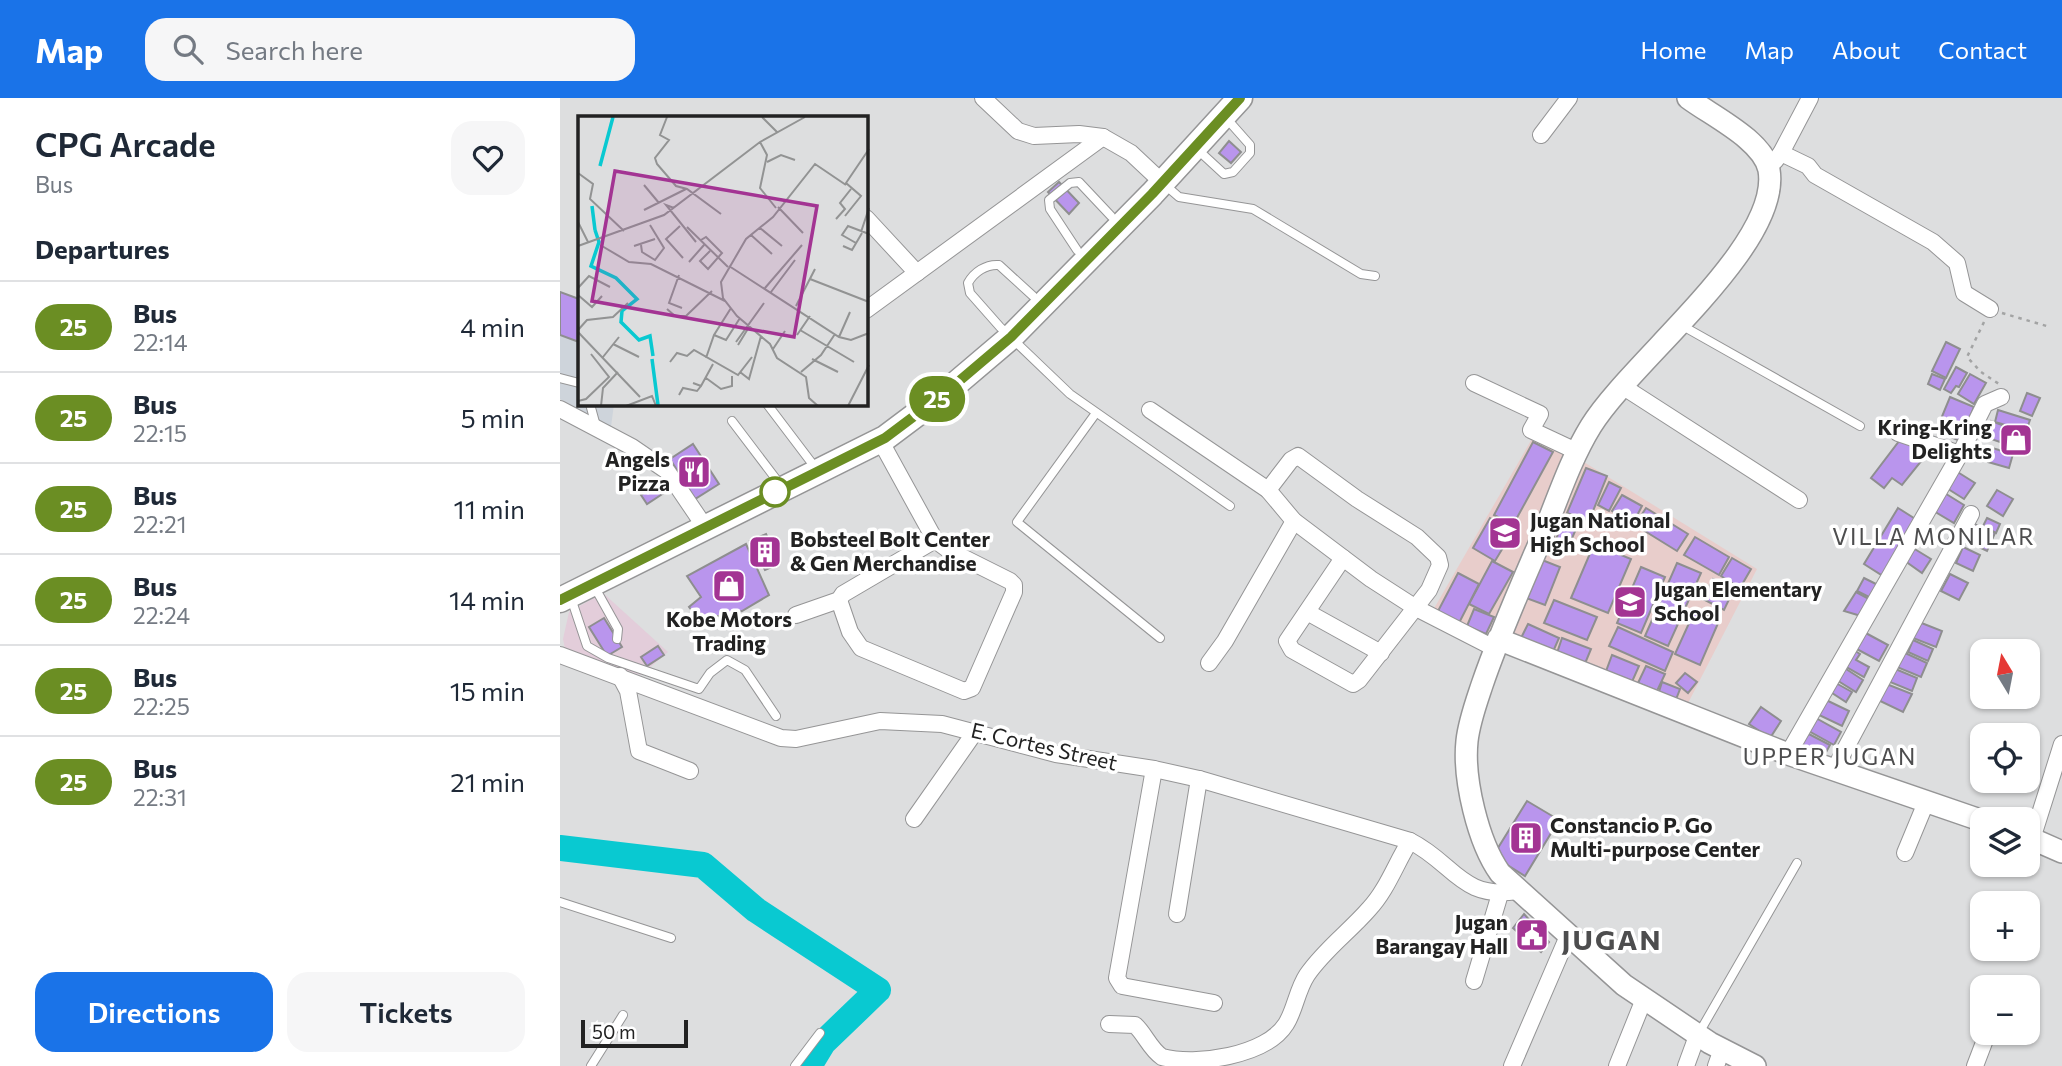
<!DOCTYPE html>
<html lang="en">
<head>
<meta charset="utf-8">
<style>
  body { margin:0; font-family:Commissioner,sans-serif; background:#f6f6f7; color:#1f2937; height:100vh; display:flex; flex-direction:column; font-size:26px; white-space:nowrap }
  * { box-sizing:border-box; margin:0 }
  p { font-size:23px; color:#747a83 }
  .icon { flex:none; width:38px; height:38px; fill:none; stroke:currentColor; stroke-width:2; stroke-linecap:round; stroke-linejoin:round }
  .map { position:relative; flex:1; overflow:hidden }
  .drawer { display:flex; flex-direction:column; background:#fff; width:560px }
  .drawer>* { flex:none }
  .badge { padding:0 14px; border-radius:23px; font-size:24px; line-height:46px }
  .needle { width:46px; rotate:350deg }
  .tools { position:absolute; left:1410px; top:541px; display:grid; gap:14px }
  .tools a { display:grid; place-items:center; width:70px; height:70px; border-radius:14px; background:#fff; box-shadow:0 2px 5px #0004; font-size:35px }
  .scale { position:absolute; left:21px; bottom:18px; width:107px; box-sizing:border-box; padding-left:7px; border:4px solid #222; border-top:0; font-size:19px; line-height:24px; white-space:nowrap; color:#222; -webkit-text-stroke:5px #fff; paint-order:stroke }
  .map>.badge { position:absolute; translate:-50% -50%; box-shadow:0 0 0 4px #fff }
  h2 { padding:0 35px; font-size:26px; line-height:63px }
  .round { display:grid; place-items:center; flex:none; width:74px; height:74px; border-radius:21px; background:#f6f6f7 }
  .summary { display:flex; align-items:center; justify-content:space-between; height:119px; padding:0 35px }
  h1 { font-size:33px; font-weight:600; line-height:52px }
  .primary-button { display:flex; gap:14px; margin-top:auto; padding:14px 35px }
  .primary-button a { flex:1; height:80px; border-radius:21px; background:#1a73e8; color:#fff; font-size:28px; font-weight:600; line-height:80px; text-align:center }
  .primary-button a+a { background:#f6f6f7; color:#1f2937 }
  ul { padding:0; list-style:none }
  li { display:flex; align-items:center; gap:21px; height:91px; padding:0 35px; border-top:2px solid #e0e1e3 }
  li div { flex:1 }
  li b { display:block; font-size:26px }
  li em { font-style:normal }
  li .badge { min-width:77px; font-weight:700; text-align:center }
  header { display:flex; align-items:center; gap:42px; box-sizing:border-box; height:98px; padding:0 35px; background:#1a73e8; color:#fff }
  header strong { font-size:33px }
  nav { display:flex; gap:38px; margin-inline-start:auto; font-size:24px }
  .search { width:490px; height:63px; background:#f6f6f7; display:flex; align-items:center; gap:18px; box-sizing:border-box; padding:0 24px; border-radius:21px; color:#747a83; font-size:26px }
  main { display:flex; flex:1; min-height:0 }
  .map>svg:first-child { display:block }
</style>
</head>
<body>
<header>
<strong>Map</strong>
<div class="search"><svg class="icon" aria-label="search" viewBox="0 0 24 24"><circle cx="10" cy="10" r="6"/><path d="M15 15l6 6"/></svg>Search here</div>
<nav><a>Home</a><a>Map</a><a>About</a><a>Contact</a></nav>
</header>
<main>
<section class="drawer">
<div class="summary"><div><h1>CPG Arcade</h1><p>Bus</p></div><a class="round"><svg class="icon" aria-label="heart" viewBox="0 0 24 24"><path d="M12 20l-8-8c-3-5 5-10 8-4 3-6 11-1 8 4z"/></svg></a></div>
<h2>Departures</h2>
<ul>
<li><span class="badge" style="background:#6b8e23;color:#fff">25</span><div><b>Bus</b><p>22:14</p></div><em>4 min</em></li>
<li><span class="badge" style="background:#6b8e23;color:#fff">25</span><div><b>Bus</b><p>22:15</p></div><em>5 min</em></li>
<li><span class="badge" style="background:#6b8e23;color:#fff">25</span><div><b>Bus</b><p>22:21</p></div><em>11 min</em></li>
<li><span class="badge" style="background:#6b8e23;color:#fff">25</span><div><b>Bus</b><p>22:24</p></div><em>14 min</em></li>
<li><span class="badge" style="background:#6b8e23;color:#fff">25</span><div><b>Bus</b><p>22:25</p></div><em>15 min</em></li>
<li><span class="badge" style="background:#6b8e23;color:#fff">25</span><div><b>Bus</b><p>22:31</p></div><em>21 min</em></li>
</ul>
<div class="primary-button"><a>Directions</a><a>Tickets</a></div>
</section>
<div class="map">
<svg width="1502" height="968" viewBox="0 0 1502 968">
  <rect width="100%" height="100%" fill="#dddedf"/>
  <path fill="#e3cdda" d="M43 495 108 554 81 577 6 556 3 541 9 514Z"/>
  <path fill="#ced4db" d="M0 194 19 201V306H54L51 329 0 301Z"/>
  <g fill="#e8cdcb">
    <path d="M973 339 1005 356 926 541 872 514Z"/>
    <path d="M1019 361 1197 471 1126 609 947 538Z"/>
  </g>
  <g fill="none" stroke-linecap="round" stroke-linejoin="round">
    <path stroke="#09c9d1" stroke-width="26" d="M0 750 143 767 196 812 318 892 263 945 249 968"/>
  </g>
  <g fill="#b995ed" stroke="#8e8e8f" stroke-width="2">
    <path d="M669 43 681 54 671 65 659 55Z"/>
    <path d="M499 84 519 105 509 116 488 94Z"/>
    <path d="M0 194 19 201V244L0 237Z"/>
    <path d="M1386 244 1400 251 1386 280 1372 273Z"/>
    <path d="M1396 269 1407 275 1399 289 1396 288 1391 295 1384 291Z"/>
    <path d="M1372 276 1385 281 1380 292 1368 286Z"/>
    <path d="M1410 276 1426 285 1414 306 1398 296Z"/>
    <path d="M1467 295 1480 300 1472 318 1460 313Z"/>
    <path d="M1390 299 1414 309 1400 343 1376 333Z"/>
    <path d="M1438 312 1470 322 1466 333 1435 324Z"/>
    <path d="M1431 323 1445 328 1440 344 1425 339Z"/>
    <path d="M1343 338 1367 356 1342 387 1332 380 1324 390 1311 380Z"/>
    <path d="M973 344 993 354 953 427 934 417Z"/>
    <path d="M133 346 159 386 135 401 110 361Z"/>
    <path d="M1432 350 1453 356 1449 370 1428 364Z"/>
    <path d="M1026 370 1047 378 1029 423 1007 415Z"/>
    <path d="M1396 373 1415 385 1404 401 1385 389Z"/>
    <path d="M1049 384 1061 390 1049 413 1038 407Z"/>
    <path d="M98 385 107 393 87 406 81 397Z"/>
    <path d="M1437 392 1453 401 1443 418 1427 408Z"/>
    <path d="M1383 394 1404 407 1394 425 1372 412Z"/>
    <path d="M1062 397 1082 408 1073 425 1052 413Z"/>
    <path d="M1086 410 1128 436 1117 453 1075 427Z"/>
    <path d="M1338 410 1357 422 1323 478 1304 466Z"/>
    <path d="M1006 417 1020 422 1009 447 996 441Z"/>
    <path d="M930 420 953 433 935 463 913 450Z"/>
    <path d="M1427 420 1440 426 1436 435 1423 428Z"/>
    <path d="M1414 426 1435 435 1427 453 1406 443Z"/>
    <path d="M206 436 219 466 205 472 190 443Z"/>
    <path d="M1135 439 1169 459 1159 477 1124 457Z"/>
    <path d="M186 446 209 497 182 513 139 522 129 509 141 499 127 478Z"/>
    <path d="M1034 446 1071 461 1048 515 1011 500Z"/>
    <path d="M1403 449 1420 457 1413 473 1396 465Z"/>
    <path d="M1353 450 1371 461 1362 475 1345 463Z"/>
    <path d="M1172 460 1191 471 1180 490 1161 478Z"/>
    <path d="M982 462 1000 469 985 507 966 500Z"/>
    <path d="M932 463 953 474 929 516 909 506Z"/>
    <path d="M1117 465 1141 475 1108 548 1085 538Z"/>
    <path d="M1081 469 1105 479 1081 535 1057 525Z"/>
    <path d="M898 475 919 486 899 525 877 515Z"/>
    <path d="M1390 476 1408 485 1399 502 1381 493Z"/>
    <path d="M1304 480 1318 487 1311 500 1297 493Z"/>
    <path d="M1153 481 1174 491 1164 512 1143 501Z"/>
    <path d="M1296 494 1311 502 1301 518 1284 513Z"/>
    <path d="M994 502 1037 519 1027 542 984 525Z"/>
    <path d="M914 511 934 519 926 536 907 528Z"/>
    <path d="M1135 512 1159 523 1140 567 1115 556Z"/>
    <path d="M44 520 62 549 47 558 29 529Z"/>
    <path d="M1359 524 1382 533 1376 549 1353 540Z"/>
    <path d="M968 526 999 540 992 556 960 542Z"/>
    <path d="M1058 529 1113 554 1105 573 1049 548Z"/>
    <path d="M1302 533 1328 547 1319 563 1293 549Z"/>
    <path d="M1002 540 1031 551 1024 568 996 558Z"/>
    <path d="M1353 542 1373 551 1368 563 1348 554Z"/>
    <path d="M98 548 104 557 87 568 81 559Z"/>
    <path d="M1292 551 1300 556 1296 562 1309 569 1304 579 1283 567Z"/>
    <path d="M1343 554 1367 565 1361 579 1337 569Z"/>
    <path d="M1052 557 1079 568 1071 586 1045 576Z"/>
    <path d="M1086 568 1105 576 1097 593 1078 585Z"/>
    <path d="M1283 569 1303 582 1296 594 1275 581Z"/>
    <path d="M1333 570 1357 580 1352 593 1330 584Z"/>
    <path d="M1125 575 1137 584 1128 595 1116 585Z"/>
    <path d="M1102 584 1120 591 1115 604 1098 597Z"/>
    <path d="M1274 584 1292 594 1286 604 1269 593Z"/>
    <path d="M1324 585 1352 596 1343 614 1316 601Z"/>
    <path d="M1264 601 1289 613 1282 628 1257 616Z"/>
    <path d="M1201 609 1221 623 1210 640 1189 626Z"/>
    <path d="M1254 619 1281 634 1274 647 1247 632Z"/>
    <path d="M1245 634 1270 647 1264 658 1239 645Z"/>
    <path d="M967 703 999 722 965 778 933 758Z"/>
    <path d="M964 816 989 844 981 854 953 830Z"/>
  </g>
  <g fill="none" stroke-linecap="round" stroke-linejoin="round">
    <defs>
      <g id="lane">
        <path d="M638 52 664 76 673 74 690 55V47L667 21"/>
        <path d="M604 86 619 99 693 111 801 176 815 178"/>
        <path d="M517 152 490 111 489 102 510 85 519 84 551 118"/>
        <path d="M473 198 439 167C426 166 414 174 408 185L410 195 440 229 510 296 670 408"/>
        <path d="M1121 227 1300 328"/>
        <path d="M0 280 19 285"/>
        <path d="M30 306 36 328"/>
        <path d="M207 306 251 364"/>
        <path d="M536 315 457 424 600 540"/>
        <path d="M172 323 216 381"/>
        <path d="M34 488 58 531 57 541"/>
        <path d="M11 500 27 548 48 560 139 591 150 575 167 562 185 572 216 618"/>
        <path d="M0 804 111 840"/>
        <path d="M1139 935 1237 765"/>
        <path d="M31 968 63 917"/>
        <path d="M235 968 260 935"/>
      </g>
      <g id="street">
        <path d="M423 0 458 33 474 38 519 36 543 39 571 55 603 85"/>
        <path d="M981 37 1009 0"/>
        <path d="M1221 55 1248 68 1255 77 1373 144 1397 165 1404 195 1430 211"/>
        <path d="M1215 63 1221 55 1250 0"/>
        <path d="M306 120 357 175"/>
        <path d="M306 212 543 39"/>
        <path d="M914 285 980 316 971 332 1018 354"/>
        <path d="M1062 288 1239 402"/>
        <path d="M0 311 72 349 107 373 145 429"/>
        <path d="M590 312 708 392 734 423 811 481 856 510 934 550"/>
        <path d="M1338 335 1400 356"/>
        <path d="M708 392 731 362 738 358 797 401 857 439 878 459 880 467 869 492 799 582 793 586 732 552 727 543 783 460"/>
        <path d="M279 502 290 534 301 550 404 593 412 590 454 494V487L450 483 390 453 375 442 320 342"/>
        <path d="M747 514 821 555"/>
        <path d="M236 517 279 502 283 496 375 442"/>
        <path d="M0 557 221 640 236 641 320 623 382 626 496 656 594 671 639 681 850 743C894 765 901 802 957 793"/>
        <path d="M649 565 665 543 734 423"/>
        <path d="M60 578 68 593 79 653 130 673"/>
        <path d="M1228 656 1400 356 1425 306 1441 299"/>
        <path d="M594 671 557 880 562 888 654 905"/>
        <path d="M1274 672 1411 416"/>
        <path d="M354 721 415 634"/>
        <path d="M1472 741 1502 646"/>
        <path d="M1345 755 1367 702"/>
        <path d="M617 816 639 681"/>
        <path d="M914 883 940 796"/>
        <path d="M549 926 575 927C585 936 590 951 602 959 636 968 706 958 726 926 735 912 737 892 747 877 764 852 789 834 809 811 827 792 836 765 850 743"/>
        <path d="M952 968 1008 838"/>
        <path d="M1057 968 1084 901"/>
        <path d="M1126 968 1137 938"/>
        <path d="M1156 968 1162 951"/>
        <path d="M1415 968 1428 934"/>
      </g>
      <g id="secondary">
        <path d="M1128 0C1152 18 1203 42 1209 72 1222 147 1071 263 1031 328 1010 362 997 403 982 439 961 488 939 537 922 587 916 605 909 624 907 643 903 681 918 744 940 775L1064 887 1150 945 1195 968"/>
        <path d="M938 541 1228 656 1423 723"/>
        <path d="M1468 739 1502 754"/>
      </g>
      <path id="primary" d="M0 502 325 340 385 295 451 239 592 96 680 0"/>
    </defs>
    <use href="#lane" stroke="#959596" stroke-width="10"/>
    <use href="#street" stroke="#959596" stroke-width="18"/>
    <use href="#secondary" stroke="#959596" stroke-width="24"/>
    <use href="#primary" stroke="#959596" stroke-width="27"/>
    <g stroke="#a3a4a4" stroke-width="2.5" stroke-dasharray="3.5 5" stroke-linecap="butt">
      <path d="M1442 215 1490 229"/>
      <path d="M1424 224 1407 259 1421 274 1439 286"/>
    </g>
    <use href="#lane" stroke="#fff" stroke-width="8"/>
    <use href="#street" stroke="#fff" stroke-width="16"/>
    <use href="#secondary" stroke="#fff" stroke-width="21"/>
    <use href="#primary" stroke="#fff" stroke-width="24"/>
  </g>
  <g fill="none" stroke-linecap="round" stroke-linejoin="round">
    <defs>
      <path id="line" d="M0 502 325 340 385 295 451 239 592 96 680 0"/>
    </defs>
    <use href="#line" stroke="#fff" stroke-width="16"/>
    <use href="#line" stroke="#6b8e23" stroke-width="10"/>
  </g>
  <defs>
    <symbol id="shop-square" viewBox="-11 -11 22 22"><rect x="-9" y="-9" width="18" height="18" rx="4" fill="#a33493" stroke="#fff"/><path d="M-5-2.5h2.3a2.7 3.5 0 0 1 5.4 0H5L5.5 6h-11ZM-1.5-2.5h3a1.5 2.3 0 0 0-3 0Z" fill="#fff"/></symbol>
    <symbol id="restaurant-square" viewBox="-11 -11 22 22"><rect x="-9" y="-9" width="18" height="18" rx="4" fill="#a33493" stroke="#fff"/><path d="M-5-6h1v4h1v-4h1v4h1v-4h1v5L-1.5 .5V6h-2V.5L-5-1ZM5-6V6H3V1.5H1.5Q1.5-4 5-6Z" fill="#fff"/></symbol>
    <symbol id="school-square" viewBox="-11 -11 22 22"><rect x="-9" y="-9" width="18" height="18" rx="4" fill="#a33493" stroke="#fff"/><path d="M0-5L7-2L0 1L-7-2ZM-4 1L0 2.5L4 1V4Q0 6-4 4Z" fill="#fff"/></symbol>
    <symbol id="building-square" viewBox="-11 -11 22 22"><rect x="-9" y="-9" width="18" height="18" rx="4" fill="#a33493" stroke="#fff"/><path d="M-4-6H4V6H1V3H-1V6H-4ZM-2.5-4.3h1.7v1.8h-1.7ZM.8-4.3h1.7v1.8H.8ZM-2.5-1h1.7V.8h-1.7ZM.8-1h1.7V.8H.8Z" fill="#fff"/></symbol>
    <symbol id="civic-square" viewBox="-11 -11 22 22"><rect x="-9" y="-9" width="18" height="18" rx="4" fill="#a33493" stroke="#fff"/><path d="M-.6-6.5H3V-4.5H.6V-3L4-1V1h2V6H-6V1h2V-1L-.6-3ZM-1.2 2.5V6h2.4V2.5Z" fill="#fff"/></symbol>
  </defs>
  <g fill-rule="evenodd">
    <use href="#shop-square" x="1437" y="323" width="38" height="38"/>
    <use href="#restaurant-square" x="115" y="355" width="38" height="38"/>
    <use href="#school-square" x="926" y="416" width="38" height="38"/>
    <use href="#building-square" x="186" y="435" width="38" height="38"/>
    <use href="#shop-square" x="150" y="469" width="38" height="38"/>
    <use href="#school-square" x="1051" y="485" width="38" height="38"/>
    <use href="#building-square" x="947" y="721" width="38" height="38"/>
    <use href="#civic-square" x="953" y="818" width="38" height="38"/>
  </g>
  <circle fill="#fff" stroke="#6b8e23" stroke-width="3.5" cx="215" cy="394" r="14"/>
  <g text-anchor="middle" stroke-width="7" stroke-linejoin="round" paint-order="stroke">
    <g font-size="21" font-weight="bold" fill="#222" stroke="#fff" text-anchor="start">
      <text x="1432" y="337" text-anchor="end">Kring-Kring<tspan x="1432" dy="24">Delights</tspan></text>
      <text x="110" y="369" text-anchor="end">Angels<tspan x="110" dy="24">Pizza</tspan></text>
      <text x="970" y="430">Jugan National<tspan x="970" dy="24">High School</tspan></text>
      <text x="230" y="449">Bobsteel Bolt Center<tspan x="230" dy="24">&amp; Gen Merchandise</tspan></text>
      <text x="1094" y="499">Jugan Elementary<tspan x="1094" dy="24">School</tspan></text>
      <text x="169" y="529" text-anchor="middle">Kobe Motors<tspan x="169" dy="24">Trading</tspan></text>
      <text x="990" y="735">Constancio P. Go<tspan x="990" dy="24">Multi-purpose Center</tspan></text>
      <text x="948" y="832" text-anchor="end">Jugan<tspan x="948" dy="24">Barangay Hall</tspan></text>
    </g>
    <g font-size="21" fill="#222" stroke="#fff">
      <text transform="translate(484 649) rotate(13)" y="7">E. Cortes Street</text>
    </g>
    <g font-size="23" letter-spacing="2" fill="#4d4d4e" stroke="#fff">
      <text x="1374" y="447">VILLA MONILAR</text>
      <text x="1270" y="667">UPPER JUGAN</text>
    </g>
    <g font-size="28" font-weight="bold" letter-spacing="2" fill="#4d4d4e" stroke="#fff">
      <text x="1052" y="852">JUGAN</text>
    </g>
  </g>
  <g transform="translate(18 18)">
    <rect width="290" height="290" fill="#dddedf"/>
    <path fill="none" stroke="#09c9d1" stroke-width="3.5" d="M22 50 35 1M14 90 17 114M17 114 21 126 13 150 38 162 59 183 44 195 43 206 61 224 72 220 75 240M74 243 80 289"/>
    <path fill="none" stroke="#929393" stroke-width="2" d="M89 1 82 19 91 24 77 42 79 48 98 70 109 73 143 98M184 1 199 16M182 26 189 39 182 72 198 92M189 46 203 39 217 44M0 57 15 68 12 83 46 115M66 69 81 87M200 91 225 117M96 92 88 89 118 126M66 94 108 73M267 100 283 80 268 67 291 33M258 103 267 93 262 87 273 73M0 106 10 126M102 110 88 123 105 142M109 111 150 151M182 112 204 130M283 116 291 92M173 119 194 138M25 122 24 130 51 146 73 148 147 185M123 124 128 121 144 137 130 153 122 145 132 135M278 127 264 119 270 110 291 118M63 129 64 136 77 144 86 132 72 109M0 130 86 99 182 26 227 1M56 130 77 123M265 130 274 134 284 117M111 146 126 129M151 150 261 221 273 224 291 217M101 159 91 187 104 192M232 163 291 186M0 172 11 160 32 171M187 172 224 129M193 176 217 144M0 179 14 191 24 180M218 190 237 153M89 193 97 200H108L134 175M0 214 9 204 35 201 50 187M222 214 276 246M0 216 62 281M136 219 148 224 162 202M219 219 232 200M261 221 272 196M158 226 186 187M35 228 61 241M160 229 171 211M195 233 207 215M25 241 41 221M128 242 136 219 153 192M234 243 260 256M92 246 99 237 109 240 116 234 160 259 174 241M162 256 171 263 183 220M223 256 243 239 257 218M128 262 143 273 154 270V260M115 267 123 270 135 248M101 279 105 272 119 275 123 270M0 285 8 283 31 261 13 238M23 290 25 272 40 256M48 290 74 280 78 290M240 290 231 282 228 261 199 242 192 228 159 200 145 182 143 166 168 123 195 101 237 48 268 69M270 290 291 249"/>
    <path fill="#a33493" fill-opacity="0.15" stroke="#a33493" stroke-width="3.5" d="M37 55 239 90 216 221 14 185Z"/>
    <rect width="290" height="290" fill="none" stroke="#222" stroke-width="3.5"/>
  </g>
</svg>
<div class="tools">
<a><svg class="needle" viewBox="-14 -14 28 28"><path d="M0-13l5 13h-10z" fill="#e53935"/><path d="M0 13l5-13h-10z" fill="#747a83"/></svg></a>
<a><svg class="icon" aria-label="locate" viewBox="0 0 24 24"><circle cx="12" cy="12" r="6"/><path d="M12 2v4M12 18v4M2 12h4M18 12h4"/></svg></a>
<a><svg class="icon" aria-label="layers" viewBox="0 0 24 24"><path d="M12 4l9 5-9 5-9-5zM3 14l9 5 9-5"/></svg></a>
<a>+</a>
<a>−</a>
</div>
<div class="scale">50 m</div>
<b class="badge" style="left:377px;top:301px;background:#6b8e23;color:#fff">25</b>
</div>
</main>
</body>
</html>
